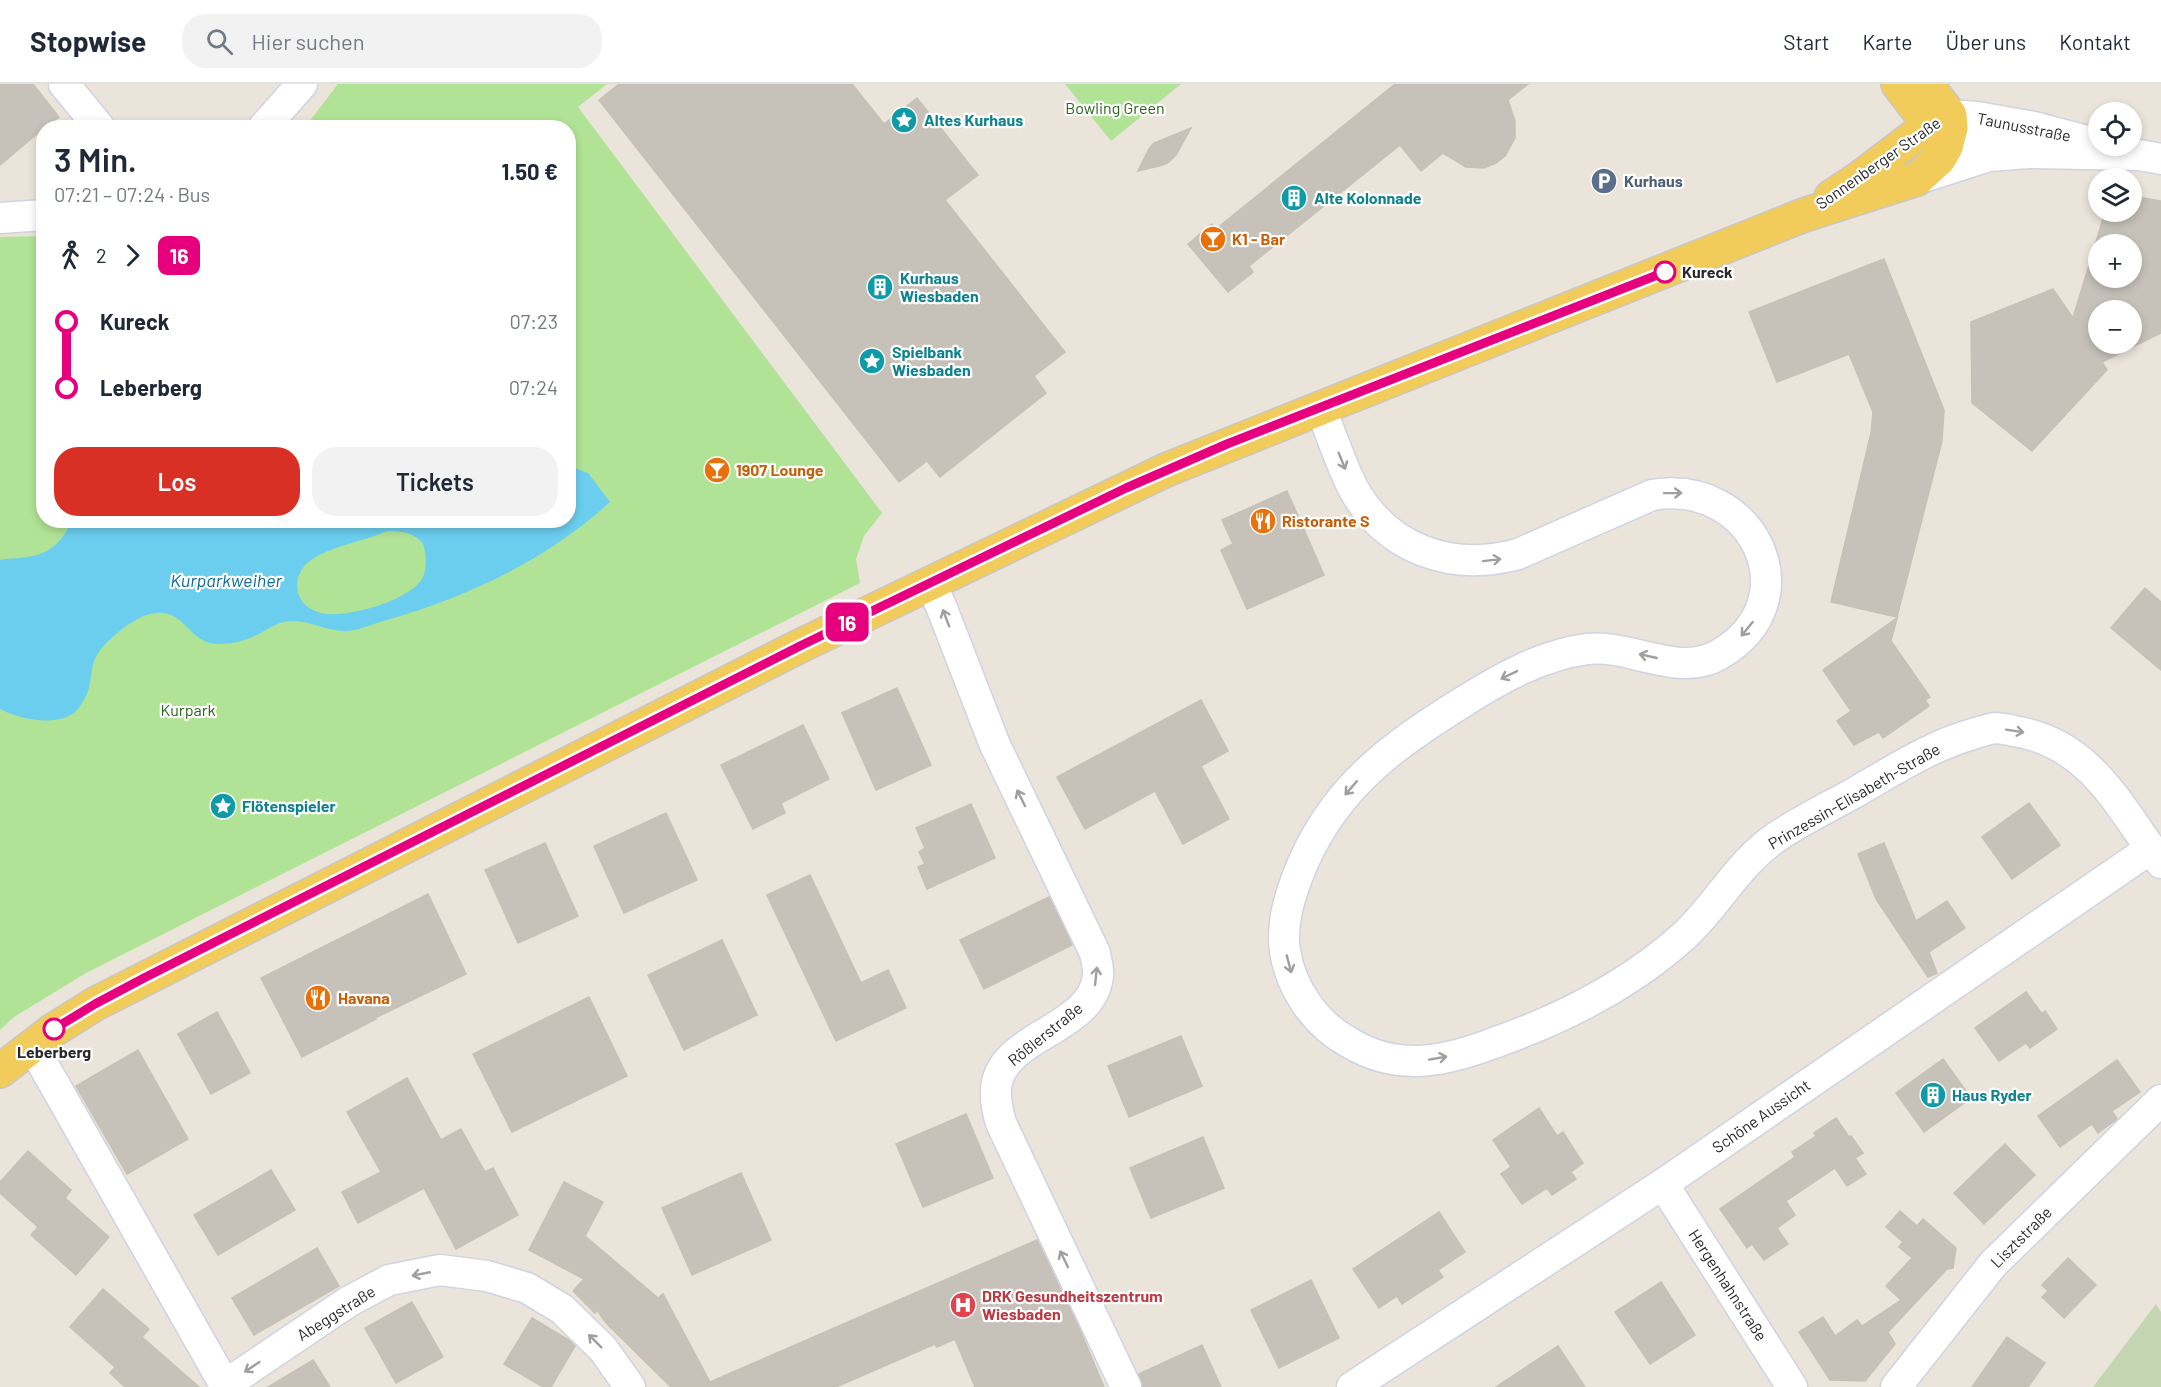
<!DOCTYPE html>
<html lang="de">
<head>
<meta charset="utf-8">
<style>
  body { margin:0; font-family:Barlow,sans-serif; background:#f2f2f3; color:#1f2937; height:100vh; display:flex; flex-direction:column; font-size:22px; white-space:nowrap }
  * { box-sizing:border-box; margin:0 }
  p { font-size:20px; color:#747a83 }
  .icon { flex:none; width:33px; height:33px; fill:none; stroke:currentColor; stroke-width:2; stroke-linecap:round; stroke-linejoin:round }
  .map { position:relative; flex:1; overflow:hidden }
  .drawer { position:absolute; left:36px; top:36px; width:540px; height:408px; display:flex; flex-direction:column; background:#fff; border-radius:24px; box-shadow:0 3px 9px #0003 }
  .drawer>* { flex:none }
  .badge { padding:0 12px; border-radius:9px; font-size:21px; line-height:39px }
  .tools { position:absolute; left:2088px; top:18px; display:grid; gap:12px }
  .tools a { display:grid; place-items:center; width:54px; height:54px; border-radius:50%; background:#fff; box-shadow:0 3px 9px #0003; font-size:30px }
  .map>.badge { position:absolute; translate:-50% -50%; box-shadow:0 0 0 3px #fff }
  .legs { display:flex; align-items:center; gap:9px; height:66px; padding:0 18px; font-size:20px }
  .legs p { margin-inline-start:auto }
  .summary { display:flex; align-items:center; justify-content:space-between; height:102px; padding:0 18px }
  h1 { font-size:33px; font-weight:600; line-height:45px }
  .cta { display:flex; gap:12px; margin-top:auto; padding:12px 18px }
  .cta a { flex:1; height:69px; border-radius:24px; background:#d93025; color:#fff; font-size:24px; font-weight:600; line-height:69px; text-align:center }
  .cta a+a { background:#f2f2f3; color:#1f2937 }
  ul { padding:0 18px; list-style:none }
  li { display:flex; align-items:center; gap:21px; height:66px; font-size:22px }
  li i { display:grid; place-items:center; width:9px; height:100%; margin:0 8px; background:currentColor }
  li i::after { content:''; width:15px; height:15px; margin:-8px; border:4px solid; border-radius:50%; background:#fff }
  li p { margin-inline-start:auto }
  li:first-child i { background:linear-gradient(#0000 50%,currentColor 0) }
  li:last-child i { background:linear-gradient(currentColor 50%,#0000 0) }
  header { display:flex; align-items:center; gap:36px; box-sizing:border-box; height:84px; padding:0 30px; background:#fff; border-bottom:2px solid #e0e1e3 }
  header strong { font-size:28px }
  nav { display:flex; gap:33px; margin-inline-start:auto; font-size:21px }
  .search { width:420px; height:54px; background:#f2f2f3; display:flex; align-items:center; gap:15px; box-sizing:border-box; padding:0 21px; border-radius:24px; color:#747a83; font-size:22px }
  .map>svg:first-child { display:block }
</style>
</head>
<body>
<header>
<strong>Stopwise</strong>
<div class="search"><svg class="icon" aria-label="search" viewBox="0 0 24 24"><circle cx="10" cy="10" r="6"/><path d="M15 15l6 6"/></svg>Hier suchen</div>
<nav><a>Start</a><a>Karte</a><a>Über uns</a><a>Kontakt</a></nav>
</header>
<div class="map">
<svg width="2161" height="1303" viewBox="0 0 2161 1303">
  <rect width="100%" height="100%" fill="#ebe4da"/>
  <g fill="#b1e396">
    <path d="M338 0H607L578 23 882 429 864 452 856 475 860 499 86 889 14 933 0 946V153L43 152 44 436H568V44L305 43Z"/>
    <path d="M1065 0H1181L1111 57Z"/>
  </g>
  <path fill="#c3d5b1" d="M2156 1220 2161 1228V1303H2093Z"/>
  <path fill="#6cceef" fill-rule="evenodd" d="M569 382 588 389 610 418C548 475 468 513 387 536 375 539 361 546 348 547 329 548 311 537 294 537 275 536 261 552 244 556 237 559 225 560 217 560 187 559 185 522 150 530 133 534 106 556 97 571 90 582 92 598 87 610 84 616 79 625 74 629 54 643 19 635 0 625V476C7 474 13 475 20 474 49 471 59 462 72 437L568 436ZM387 447C403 447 411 448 423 459 426 470 428 484 422 495 409 517 345 535 321 529 292 522 289 489 314 474 333 462 365 457 387 447Z"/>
  <g fill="#c7c2b9" stroke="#c7c0b4" stroke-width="1.5" fill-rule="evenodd">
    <path d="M0 0H33L59 33 44 44 0 81Z"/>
    <path d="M619 0H852L884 40 917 14 978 91 945 116 1065 268 1034 292 1046 309 940 393 927 377 899 398 599 16Z"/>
    <path d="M1395 0H1528L1508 16 1515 37V54L1505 72 1496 79 1484 84 1466 83 1443 69 1421 87 1400 61 1249 182 1253 188 1228 208 1188 160 1212 140 1216 145Z"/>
    <path d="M1191 44 1176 71 1169 78 1163 81 1138 87 1149 65 1154 59Z"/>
    <path d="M2132 112 2161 117V249L2102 278 2107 286 2032 367 1972 319 1971 238 2053 205 2073 234 2105 128H2132ZM2098 160H2132V194H2098ZM2098 226H2132V260H2098Z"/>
    <path d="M1884 175 1944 326 1942 357 1897 533 1831 518 1871 349 1873 328 1849 270 1777 298 1749 228Z"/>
    <path d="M1287 407 1324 491 1247 525 1221 466 1233 460 1222 436Z"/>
    <path d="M2145 504 2161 518V586L2111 544Z"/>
    <path d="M1897 534 1891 557 1930 613 1925 616 1929 622 1883 654 1879 648 1854 661 1837 637 1851 627 1823 586Z"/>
    <path d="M897 604 931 681 876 706 842 629Z"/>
    <path d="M1201 616 1228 667 1201 682 1229 735 1183 760 1155 707 1085 745 1057 693Z"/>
    <path d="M803 641 829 695 781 719 785 729 753 745 721 681Z"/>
    <path d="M2029 719 2060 761 2012 795 1982 753Z"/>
    <path d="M971 720 995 774 927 805 918 783 925 780 919 768 925 764 916 744Z"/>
    <path d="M666 729 697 796 624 829 594 762Z"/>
    <path d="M545 759 578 832 518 859 485 786Z"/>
    <path d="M1884 759 1916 837 1947 817 1965 844 1929 868 1937 889 1928 893 1876 815 1858 770Z"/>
    <path d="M810 791 861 899 888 886 906 924 836 957 767 811Z"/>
    <path d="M428 810 466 890 375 934 376 935 302 973 261 894Z"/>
    <path d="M1049 813 1072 861 984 905 960 856Z"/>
    <path d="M722 856 757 931 684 966 648 891Z"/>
    <path d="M2026 908 2042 930 2045 927 2057 945 2030 964 2026 959 1999 977 1975 944Z"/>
    <path d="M589 913 627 992 512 1048 473 970Z"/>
    <path d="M217 928 250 989 211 1010 178 950Z"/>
    <path d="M1181 952 1202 1002 1129 1033 1108 982Z"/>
    <path d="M138 966 188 1055 127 1090 76 1002Z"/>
    <path d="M1943 975 1971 1014 1924 1048 1896 1009Z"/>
    <path d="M2117 976 2140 1008 2112 1027 2117 1035 2098 1049 2092 1040 2060 1063 2038 1032Z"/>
    <path d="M407 994 441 1056 461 1045 485 1088 493 1084 518 1131 456 1165 424 1104 358 1139 342 1108 381 1088 347 1028Z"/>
    <path d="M1539 1024 1557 1052 1563 1048 1583 1079 1571 1088 1576 1095 1552 1111 1547 1104 1522 1120 1501 1090 1511 1083 1493 1056Z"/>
    <path d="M966 1030 993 1094 923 1123 896 1060Z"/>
    <path d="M1836 1034 1849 1053 1851 1052 1863 1069 1855 1074 1866 1090 1847 1102 1835 1084 1786 1117 1795 1131 1777 1144 1788 1160 1764 1176 1752 1160 1747 1164 1720 1125 1795 1073 1792 1068 1816 1052 1814 1049Z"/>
    <path d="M1203 1053 1224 1104 1151 1134 1130 1084Z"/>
    <path d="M2005 1060 2035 1091 1984 1140 1954 1109Z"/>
    <path d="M28 1067 71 1106 65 1114 109 1153 76 1191 31 1151 38 1143 0 1109V1098Z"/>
    <path d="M271 1086 295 1126 218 1171 194 1131Z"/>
    <path d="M741 1089 771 1156 692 1191 662 1124Z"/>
    <path d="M564 1098 603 1118 585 1152 658 1214 663 1210 710 1298 1037 1156 1080 1246 1104 1303H975L955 1255 937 1263 935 1260 836 1303H671L606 1239 597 1226 595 1229 573 1207 584 1195 529 1166Z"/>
    <path d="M1900 1127 1917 1142 1923 1135 1956 1164 1953 1184 1947 1185 1888 1248 1895 1260 1865 1297 1830 1296 1799 1248 1823 1233 1835 1252 1857 1236 1862 1242 1901 1216 1886 1202 1912 1174 1899 1163 1903 1158 1886 1143Z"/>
    <path d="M1439 1128 1465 1168 1438 1186 1443 1193 1402 1220 1397 1212 1379 1224 1353 1185Z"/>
    <path d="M317 1164 339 1202 254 1251 232 1214Z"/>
    <path d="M2068 1174 2096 1201 2064 1234 2042 1213 2048 1207 2042 1201Z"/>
    <path d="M1311 1196 1339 1254 1279 1284 1251 1226Z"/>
    <path d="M1661 1198 1695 1251 1650 1280 1615 1228Z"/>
    <path d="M103 1205 149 1245 142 1253 199 1303H125L110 1289 115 1283 70 1243Z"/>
    <path d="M412 1218 443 1273 396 1299 365 1244Z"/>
    <path d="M532 1234 569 1256 575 1262 551 1303H543L504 1280Z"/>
    <path d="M2007 1253 2045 1279 2028 1303H1972Z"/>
    <path d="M1202 1261 1221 1303H1143L1139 1290Z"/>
    <path d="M1558 1262 1585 1303H1496Z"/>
    <path d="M313 1276 330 1303H268Z"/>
  </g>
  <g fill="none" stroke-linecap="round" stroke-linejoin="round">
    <defs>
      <g id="minor">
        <path d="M64 0 100 44"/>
        <path d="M263 44 302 0"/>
        <path d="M2028 69 1949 54 1929 41 1950 31 1977 33 2034 43 2098 60"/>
        <path d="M1917 95 1989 72 2028 69 2139 71 2161 75"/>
        <path d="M0 134 44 131"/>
        <path d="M1320 323C1331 349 1340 379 1353 404 1387 466 1452 488 1518 470L1652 411C1754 394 1812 516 1720 570 1679 595 1632 560 1587 565 1542 571 1501 594 1463 618 1389 664 1331 706 1298 791 1289 815 1281 841 1285 867 1291 905 1316 941 1350 959 1370 971 1392 977 1415 977 1440 977 1467 969 1491 960 1560 936 1630 901 1685 851 1718 820 1739 778 1778 752 1802 736 1829 723 1854 709 1894 686 1932 661 1976 649 1983 647 1989 645 1995 644 1997 644 2012 646 2014 647 2091 659 2119 723 2161 779"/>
        <path d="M930 498 941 522 995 661 1095 869C1096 876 1099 885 1098 892 1092 945 1008 950 997 998 994 1012 997 1025 1001 1039L1126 1303"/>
        <path d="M32 961 226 1303"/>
        <path d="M1663 1100 1792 1303"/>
        <path d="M225 1301 348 1218 389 1196 440 1186 487 1192 527 1204 562 1225 603 1265 630 1303"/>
        <path d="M1352 1303 1663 1100 2150 765"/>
        <path d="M1896 1303 1993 1180 2161 1016"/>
      </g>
      <g id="major">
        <path d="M1831 113 1861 93 1929 41 1898 0"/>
        <path d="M0 987 52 947 95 920 800 562 1166 386 1804 131 1917 95 1939 75 1946 63 1951 44 1950 31 1926 0"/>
      </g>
    </defs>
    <use href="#minor" stroke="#d0d3e2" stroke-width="33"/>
    <use href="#major" stroke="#c7c7c7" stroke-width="36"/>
    <use href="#minor" stroke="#fff" stroke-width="30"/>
    <use href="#major" stroke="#f1cc5a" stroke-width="33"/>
  </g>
  <defs><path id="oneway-shaft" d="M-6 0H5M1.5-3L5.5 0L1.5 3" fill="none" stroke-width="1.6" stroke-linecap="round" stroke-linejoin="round" transform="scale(1.5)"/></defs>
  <g stroke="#9f9f9f">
    <use href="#oneway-shaft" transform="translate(1342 377) rotate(68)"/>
    <use href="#oneway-shaft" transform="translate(1673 409) rotate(-1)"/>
    <use href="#oneway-shaft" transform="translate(1492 476) rotate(-7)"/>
    <use href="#oneway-shaft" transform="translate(946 534) rotate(-111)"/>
    <use href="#oneway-shaft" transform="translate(1747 545) rotate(129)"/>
    <use href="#oneway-shaft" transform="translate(1648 572) rotate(-167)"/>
    <use href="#oneway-shaft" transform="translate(1509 591) rotate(154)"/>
    <use href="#oneway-shaft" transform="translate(2015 647) rotate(9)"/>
    <use href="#oneway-shaft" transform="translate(1351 704) rotate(131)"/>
    <use href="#oneway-shaft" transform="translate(1021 714) rotate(-116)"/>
    <use href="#oneway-shaft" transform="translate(1289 880) rotate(75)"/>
    <use href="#oneway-shaft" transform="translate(1096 892) rotate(-84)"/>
    <use href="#oneway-shaft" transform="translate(1438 974) rotate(-10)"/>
    <use href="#oneway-shaft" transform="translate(1064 1175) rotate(-116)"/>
    <use href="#oneway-shaft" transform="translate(421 1190) rotate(169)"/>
    <use href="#oneway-shaft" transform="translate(595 1257) rotate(-135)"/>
    <use href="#oneway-shaft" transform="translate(252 1283) rotate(146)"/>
  </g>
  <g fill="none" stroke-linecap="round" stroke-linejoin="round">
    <defs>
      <path id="line-1" d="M54 945 95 920 144 894 800 562 1126 404 1227 360 1665 188"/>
    </defs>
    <use href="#line-1" stroke="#fff" stroke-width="14"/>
    <use href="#line-1" stroke="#e6007e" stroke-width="9"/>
  </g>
  <defs>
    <symbol id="sight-disc" viewBox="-11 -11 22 22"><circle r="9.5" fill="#0f9aa8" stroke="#fff"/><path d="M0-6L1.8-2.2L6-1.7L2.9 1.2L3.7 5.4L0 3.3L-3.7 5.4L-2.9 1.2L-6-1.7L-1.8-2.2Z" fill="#fff"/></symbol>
    <symbol id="parking-disc" viewBox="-11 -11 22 22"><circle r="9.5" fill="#5c6f8a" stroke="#fff"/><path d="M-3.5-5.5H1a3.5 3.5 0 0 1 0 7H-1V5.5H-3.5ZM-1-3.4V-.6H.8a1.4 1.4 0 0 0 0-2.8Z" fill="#fff"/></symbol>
    <symbol id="building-disc" viewBox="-11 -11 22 22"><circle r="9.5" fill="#0f9aa8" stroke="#fff"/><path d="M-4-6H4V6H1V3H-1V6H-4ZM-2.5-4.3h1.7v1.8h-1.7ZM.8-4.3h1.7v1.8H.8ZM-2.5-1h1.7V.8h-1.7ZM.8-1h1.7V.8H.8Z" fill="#fff"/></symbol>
    <symbol id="bar-disc" viewBox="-11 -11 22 22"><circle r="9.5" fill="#e8710a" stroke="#fff"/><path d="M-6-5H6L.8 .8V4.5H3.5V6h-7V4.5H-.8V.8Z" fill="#fff"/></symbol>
    <symbol id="restaurant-disc" viewBox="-11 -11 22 22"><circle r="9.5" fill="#e8710a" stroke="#fff"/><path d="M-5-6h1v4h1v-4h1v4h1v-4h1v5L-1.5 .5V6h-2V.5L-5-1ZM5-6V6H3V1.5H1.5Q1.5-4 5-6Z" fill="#fff"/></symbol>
    <symbol id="hospital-disc" viewBox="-11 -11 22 22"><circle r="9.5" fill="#e0444e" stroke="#fff"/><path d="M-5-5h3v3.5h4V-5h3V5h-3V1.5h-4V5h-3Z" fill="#fff"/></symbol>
  </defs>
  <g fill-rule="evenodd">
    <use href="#sight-disc" x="889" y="21" width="30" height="30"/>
    <use href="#parking-disc" x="1589" y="82" width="30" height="30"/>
    <use href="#building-disc" x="1279" y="99" width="30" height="30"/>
    <use href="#bar-disc" x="1198" y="140" width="30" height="30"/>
    <use href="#building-disc" x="865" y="188" width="30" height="30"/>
    <use href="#sight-disc" x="857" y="262" width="30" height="30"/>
    <use href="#bar-disc" x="702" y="371" width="30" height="30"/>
    <use href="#restaurant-disc" x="1248" y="422" width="30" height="30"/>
    <use href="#sight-disc" x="208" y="707" width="30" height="30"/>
    <use href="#restaurant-disc" x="303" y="899" width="30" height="30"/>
    <use href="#building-disc" x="1918" y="996" width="30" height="30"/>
    <use href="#hospital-disc" x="948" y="1206" width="30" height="30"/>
  </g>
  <g fill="#fff" stroke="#e6007e" stroke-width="3">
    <circle cx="1665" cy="188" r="10"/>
    <circle cx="54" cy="945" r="10"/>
  </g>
  <g text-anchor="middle" stroke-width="4.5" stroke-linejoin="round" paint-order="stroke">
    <g font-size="16" fill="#2a6619" stroke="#fff">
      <text x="1115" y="30">Bowling Green</text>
      <text x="188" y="632">Kurpark</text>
    </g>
    <g font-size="16" font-weight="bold" fill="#0d838f" stroke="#fff" text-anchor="start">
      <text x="924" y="42">Altes Kurhaus</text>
      <text x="1314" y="120">Alte Kolonnade</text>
      <text x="900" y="200">Kurhaus<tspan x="900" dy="18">Wiesbaden</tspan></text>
      <text x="892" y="274">Spielbank<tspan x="892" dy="18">Wiesbaden</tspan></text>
      <text x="242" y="728">Flötenspieler</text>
      <text x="1952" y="1017">Haus Ryder</text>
    </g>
    <g font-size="16" fill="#292929" stroke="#fff">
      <text transform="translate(2024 43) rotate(11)" y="6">Taunusstraße</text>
      <text transform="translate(1878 79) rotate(-35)" y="6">Sonnenberger Straße</text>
      <text transform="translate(1854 712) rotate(-30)" y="6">Prinzessin-Elisabeth-Straße</text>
      <text transform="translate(1045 950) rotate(-39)" y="6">Rößlerstraße</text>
      <text transform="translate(1761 1032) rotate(-35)" y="6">Schöne Aussicht</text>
      <text transform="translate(2021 1153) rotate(-45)" y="6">Lisztstraße</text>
      <text transform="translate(1728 1201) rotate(57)" y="6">Hergenhahnstraße</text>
      <text transform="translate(336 1229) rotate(-32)" y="6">Abeggstraße</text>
    </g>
    <g font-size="16" font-weight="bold" fill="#4e5e75" stroke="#fff" text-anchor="start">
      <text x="1624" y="103">Kurhaus</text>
    </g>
    <g font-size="16" font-weight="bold" fill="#c56008" stroke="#fff" text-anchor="start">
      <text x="1232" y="161">K1 - Bar</text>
      <text x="736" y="392">1907 Lounge</text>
      <text x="1282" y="443">Ristorante S</text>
      <text x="338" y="920">Havana</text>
    </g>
    <g font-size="16" font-weight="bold" fill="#292929" stroke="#fff" text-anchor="start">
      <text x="1682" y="194">Kureck</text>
      <text x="54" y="974" text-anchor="middle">Leberberg</text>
    </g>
    <g font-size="16" font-weight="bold" fill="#be3a42" stroke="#fff" text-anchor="start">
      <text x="982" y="1218">DRK Gesundheitszentrum<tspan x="982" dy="18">Wiesbaden</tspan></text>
    </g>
    <g font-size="18" font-style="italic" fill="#0c6a9a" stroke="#fff">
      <text x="226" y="503">Kurparkweiher</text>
    </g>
  </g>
</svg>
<div class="tools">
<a><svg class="icon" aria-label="locate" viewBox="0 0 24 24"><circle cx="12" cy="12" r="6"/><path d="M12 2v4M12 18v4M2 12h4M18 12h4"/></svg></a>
<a><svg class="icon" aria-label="layers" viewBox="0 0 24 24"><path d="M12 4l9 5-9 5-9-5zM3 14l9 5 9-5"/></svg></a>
<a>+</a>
<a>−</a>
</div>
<b class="badge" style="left:847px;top:538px;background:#e6007e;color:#fff">16</b>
<section class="drawer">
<div class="summary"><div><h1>3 Min.</h1><p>07:21 – 07:24 · Bus</p></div><b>1.50 €</b></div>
<div class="legs"><svg class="icon" aria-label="walk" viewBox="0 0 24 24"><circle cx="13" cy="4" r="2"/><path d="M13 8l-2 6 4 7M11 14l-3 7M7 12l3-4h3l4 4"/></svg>2<svg class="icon" aria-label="forward" viewBox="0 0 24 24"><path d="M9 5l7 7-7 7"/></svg><b class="badge" style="background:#e6007e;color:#fff">16</b></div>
<ul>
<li><i style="color:#e6007e"></i><b>Kureck</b><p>07:23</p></li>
<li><i style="color:#e6007e"></i><b>Leberberg</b><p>07:24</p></li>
</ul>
<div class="cta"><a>Los</a><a>Tickets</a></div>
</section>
</div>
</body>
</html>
